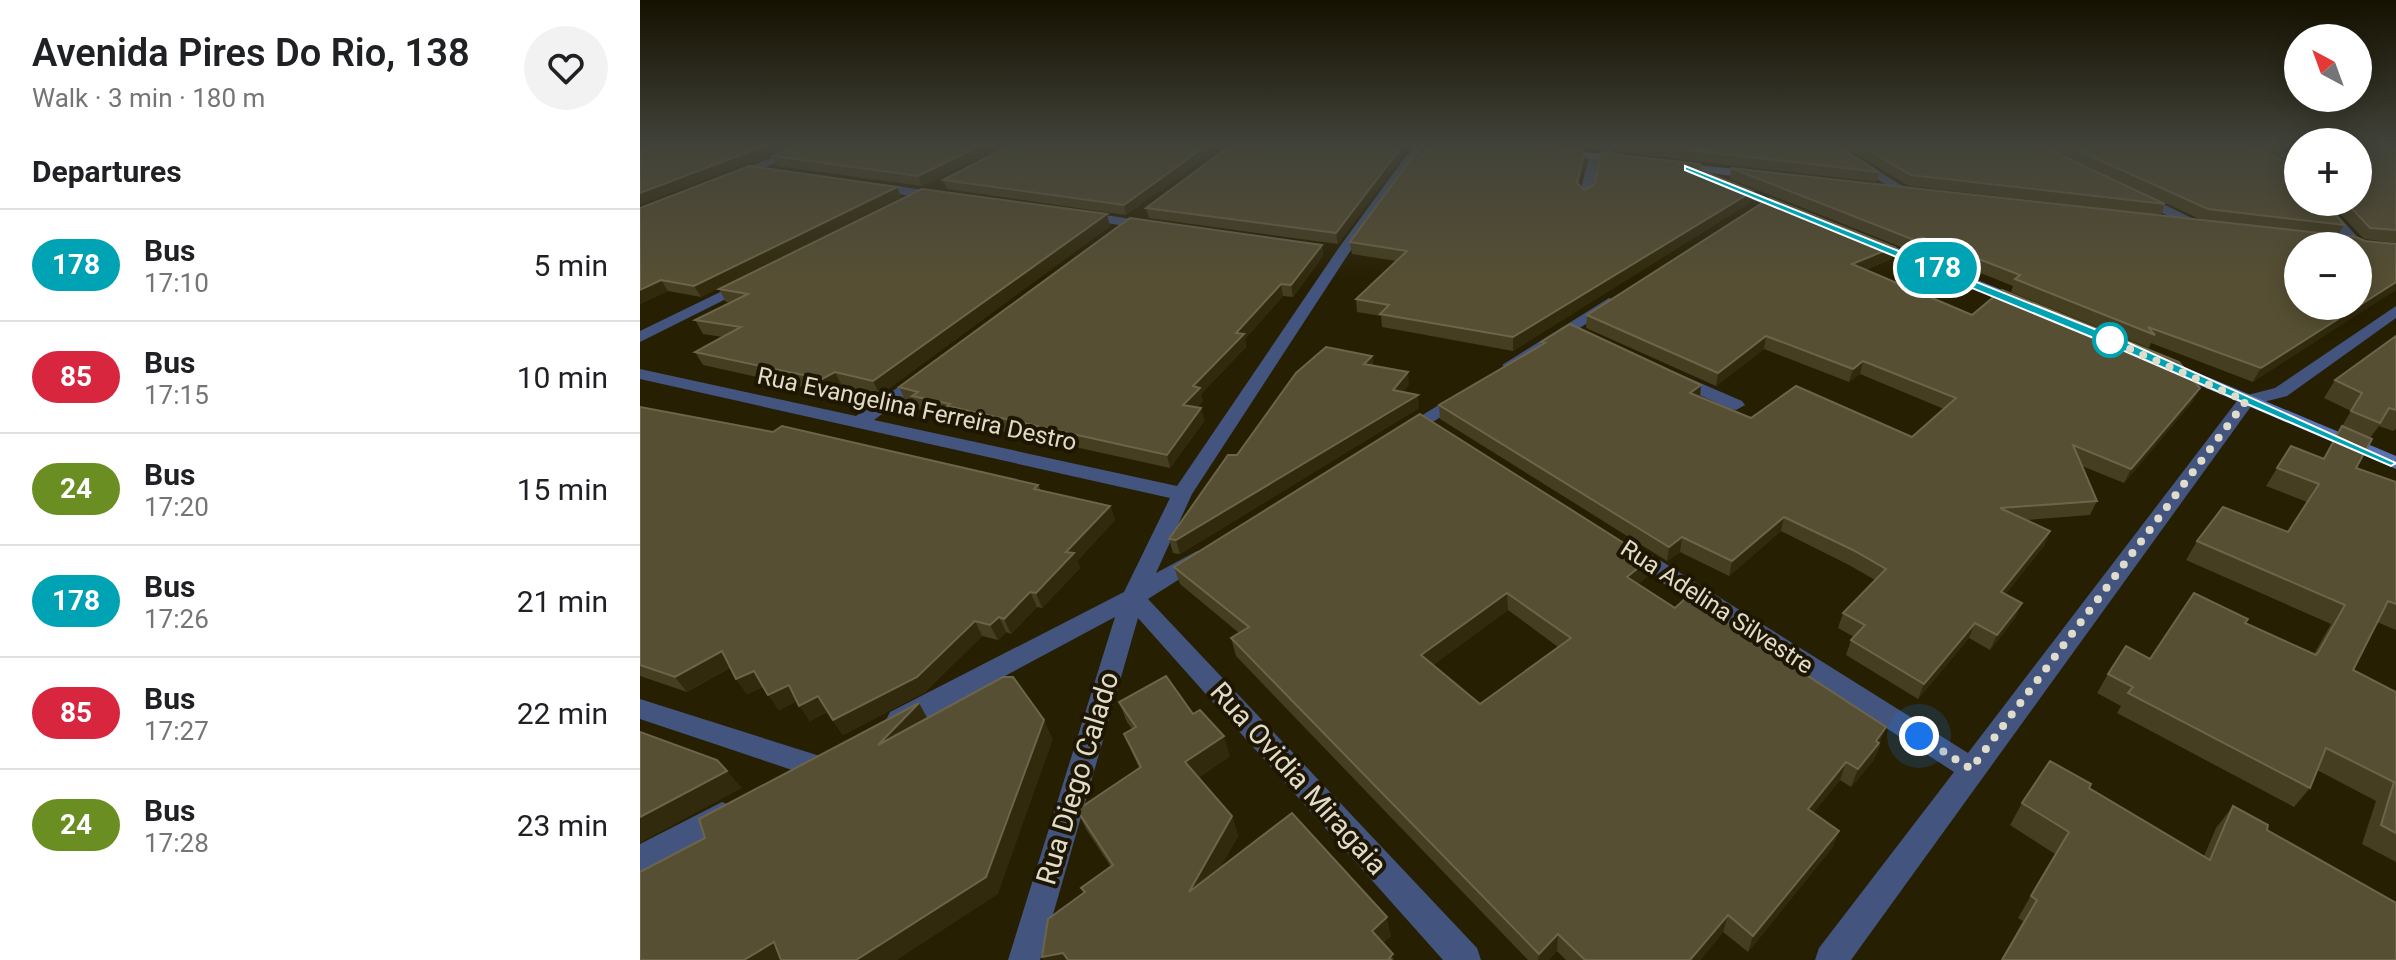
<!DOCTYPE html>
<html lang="en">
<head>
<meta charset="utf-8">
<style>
  body { margin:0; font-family:Roboto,sans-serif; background:#f2f2f2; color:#202124; height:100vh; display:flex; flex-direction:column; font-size:30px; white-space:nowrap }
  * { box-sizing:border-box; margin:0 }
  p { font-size:26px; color:#757577 }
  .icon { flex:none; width:44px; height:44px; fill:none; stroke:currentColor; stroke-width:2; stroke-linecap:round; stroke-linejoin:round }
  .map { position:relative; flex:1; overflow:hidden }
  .drawer { display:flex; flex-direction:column; background:#fff; width:640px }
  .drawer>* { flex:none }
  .badge { padding:0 16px; border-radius:26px; font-size:28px; line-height:52px }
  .needle { width:52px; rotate:319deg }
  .tools { position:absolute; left:1644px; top:24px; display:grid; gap:16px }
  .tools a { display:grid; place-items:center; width:88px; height:88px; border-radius:50%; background:#fff; box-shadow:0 4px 20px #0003; font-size:40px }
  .you { position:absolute; width:40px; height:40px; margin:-20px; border:6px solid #fff; border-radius:50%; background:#1a73e8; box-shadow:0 0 0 12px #1a73e833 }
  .map>.badge { position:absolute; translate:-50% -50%; box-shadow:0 0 0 4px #fff }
  h2 { padding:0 32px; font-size:30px; line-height:72px }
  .round { display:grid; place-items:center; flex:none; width:84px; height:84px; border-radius:42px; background:#f2f2f2 }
  .head { display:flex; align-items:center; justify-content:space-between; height:136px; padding:0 32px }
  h1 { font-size:38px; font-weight:600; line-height:60px }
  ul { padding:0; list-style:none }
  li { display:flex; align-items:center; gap:24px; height:112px; padding:0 32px; border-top:2px solid #e0e0e0 }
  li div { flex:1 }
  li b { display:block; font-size:30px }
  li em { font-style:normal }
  li .badge { min-width:88px; font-weight:700; text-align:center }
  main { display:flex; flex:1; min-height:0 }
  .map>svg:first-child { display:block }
</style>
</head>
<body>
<main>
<section class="drawer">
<div class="head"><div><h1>Avenida Pires Do Rio, 138</h1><p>Walk · 3 min · 180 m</p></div><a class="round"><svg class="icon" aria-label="heart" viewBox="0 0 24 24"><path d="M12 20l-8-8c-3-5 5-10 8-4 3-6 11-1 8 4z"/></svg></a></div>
<h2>Departures</h2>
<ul>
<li><span class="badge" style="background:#00a3b4;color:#fff">178</span><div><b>Bus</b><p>17:10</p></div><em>5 min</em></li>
<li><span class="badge" style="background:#d7263d;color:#fff">85</span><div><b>Bus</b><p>17:15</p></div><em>10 min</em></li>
<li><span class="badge" style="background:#6b8e23;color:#fff">24</span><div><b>Bus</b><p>17:20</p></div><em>15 min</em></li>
<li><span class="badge" style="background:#00a3b4;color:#fff">178</span><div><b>Bus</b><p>17:26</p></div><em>21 min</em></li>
<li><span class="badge" style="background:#d7263d;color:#fff">85</span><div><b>Bus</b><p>17:27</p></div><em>22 min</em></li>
<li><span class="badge" style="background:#6b8e23;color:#fff">24</span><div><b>Bus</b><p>17:28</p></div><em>23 min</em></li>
</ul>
</section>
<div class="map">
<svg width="1756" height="960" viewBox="0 0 1756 960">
  <rect width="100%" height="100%" fill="#271f02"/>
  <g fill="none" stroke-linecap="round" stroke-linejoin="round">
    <path fill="#43557e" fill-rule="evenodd" d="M950 154 959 156 951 195 945 198 939 195Z"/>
    <g fill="#43557e" fill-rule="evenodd">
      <path d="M163 145H179L95 180 85 177Z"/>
      <path d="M774 145H786L709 253 552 494 516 573 557 551 565 553 568 558 565 563 508 599 837 948 841 960H803L498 618 400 960H368L475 617 268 728 259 731 250 728 246 720 250 712 484 592 530 498 0 379V369L216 416 282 371 288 372 291 376 288 380 234 420 537 486 698 249Z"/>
      <path d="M954 145H967L982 159 972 161Z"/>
      <path d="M1182 145H1196L1274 193 1264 196Z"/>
      <path d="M1613 150 1646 152 1652 155 1646 158 1609 155 1607 153Z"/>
      <path d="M235 183 298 192 304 196 298 200 231 190V184Z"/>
      <path d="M1497 195H1505L1570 227 1558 230 1497 201Z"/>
      <path d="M1673 202H1686L1722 242V248L1710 246Z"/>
      <path d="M445 212 512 222 519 226 512 230 440 219 439 216Z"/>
      <path d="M107 279 114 283 112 286 0 342V331Z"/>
      <path d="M969 298 974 300V306L876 369 870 370 862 365Z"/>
      <path d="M1756 306V318L1647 396 1612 405 1211 960H1175L1179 948 1314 772 978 554 975 549 978 544H994L1328 753 1600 397 1635 388Z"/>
      <path d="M1037 373 1102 401 1105 405 1096 410 1090 409 1031 382 1028 378Z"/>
      <path d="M820 392 829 397 826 401 769 437H755L753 433Z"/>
      <path d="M0 699 183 757 187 765 183 773 173 777 0 719Z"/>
      <path d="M82 802 92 806 96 815 92 824 0 874V844Z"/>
    </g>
    <g fill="#5773b4" fill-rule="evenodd">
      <path d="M856 145H889L985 157 991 160 985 163 862 148Z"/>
      <path d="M1037 163 1116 171 1122 175 1116 179 1033 168V164Z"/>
      <path d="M1084 183H1092L1158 210 1147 213 1084 189Z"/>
      <path d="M1230 237 1387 300 1390 303 1387 306H1377L1225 244V238Z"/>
      <path d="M1525 359 1756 456V469L1519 368 1517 364Z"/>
    </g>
  </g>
  <g fill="#463e21" fill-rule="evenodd">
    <path d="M363 145 282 186 137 166 133 156Z"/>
    <path d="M371 145H582L486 215 307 189 303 180Z"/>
    <path d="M591 145H766V151L698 244 509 218 506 208Z"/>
    <path d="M789 145H955V150L900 145 945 151V161L939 185 944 190 1063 171 1111 202 873 351 742 327 741 316 717 312 716 299 756 261 712 254 710 242 782 156Z"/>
    <path d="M970 145H1196L1239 172 1236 182 979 152Z"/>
    <path d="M1201 145H1399L1525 204 1521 215 1562 220 1400 145H1645L1638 158 1704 225 1613 382 1511 343 1509 348 1371 292 1373 286 1278 248 1271 251 1090 179 1091 168 1511 214 1269 186Z"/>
    <path d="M1756 145V243L1724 239 1689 202H1718Z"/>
    <path d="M257 187 261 197 61 297 28 291 0 304V208Z"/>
    <path d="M470 226 240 395 202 386 189 393 63 365 55 352 83 337 63 334 55 320 90 302H86L79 289Z"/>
    <path d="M682 245 683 256 653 297 643 296 605 339 606 347 561 394 563 401 557 407 561 408 564 421 530 468 312 420 311 416 278 409 276 403 265 400 259 387Z"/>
    <path d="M1254 247 1251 259 1225 270 1332 315 1553 401 1484 483 1442 466 1457 501 1450 515 1386 520 1410 531 1404 546 1365 594 1382 603 1375 618 1350 650 1329 638 1278 699 1206 655 1211 640 1214 637 1198 628 1203 613 1235 580 1209 565 1141 531 1089 576 1040 552 1027 561 800 419 799 405 901 346V342L1060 397 1111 418 1272 437 1304 409 1220 374 1209 382 1124 349 1076 386 946 328 947 315Z"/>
    <path d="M1756 336V429L1753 431 1739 426 1730 438 1716 468 1756 482V630L1737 622 1713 670 1756 692V862L1722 844 1736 801 1677 770 1670 788 1654 807 1477 713 1481 706 1457 693 1468 674 1605 623 1674 654 1691 624 1546 560 1557 541 1648 532 1667 502 1626 486 1651 446 1683 458 1711 411 1684 398 1695 380Z"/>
    <path d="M732 356 733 365 769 384 763 392 779 408 540 554 533 553 529 539 597 455Z"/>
    <path d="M0 407 398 485 401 491 470 506 475 520 437 561 440 568 402 608 397 607 371 634 366 632 358 640 342 636 285 692 203 735 187 712 170 721 157 701 139 710 123 687 107 694 96 679 90 668 47 692 0 676Z"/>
    <path d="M1009 559 1007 577 998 584 1240 745 1233 761 1211 787 1200 780 1173 813 1199 831 1192 848 1108 952 1083 932 1060 960H926L917 951 908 960H888L596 656 591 638 599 633 540 584 534 567ZM868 610 918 647 840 704 793 665Z"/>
    <path d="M479 702 553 714 590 756 558 778 592 816 598 836 580 868 751 936 743 943 754 960H404L402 957 444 893 441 888 471 867 446 829 437 810 499 768 484 734 492 729 487 722Z"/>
    <path d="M1449 788 1564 856 1576 828 1593 806 1627 830 1756 960H1361L1383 921 1378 918 1415 854 1370 825 1382 803Z"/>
  </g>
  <g fill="#322a0d">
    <path d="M127 145H155L0 205V193Z"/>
    <path d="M342 145H363L282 186 278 176Z"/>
    <path d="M567 145H582L486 215 484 205Z"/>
    <path d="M763 145H766V151L698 244 696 233Z"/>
    <path d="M945 151V161L936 194 937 183Z"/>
    <path d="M257 187 261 197 61 297 54 286Z"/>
    <path d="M1113 191 1111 202 873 351V337Z"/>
    <path d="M467 214 470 226 240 395 233 381Z"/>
    <path d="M1282 237 1278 248 1271 251 1274 240Z"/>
    <path d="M682 245 683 256 653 297 651 285Z"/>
    <path d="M1254 247 1251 259 1209 276 1212 264Z"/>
    <path d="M21 280 28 291 0 304V290Z"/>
    <path d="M1756 282V290L1613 382 1621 368Z"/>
    <path d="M641 284 643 296 605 339 606 347 561 394 563 401 546 418 543 405 553 386 596 333Z"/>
    <path d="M1126 336 1124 349 1076 386 1078 373Z"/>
    <path d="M732 356 733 368 724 364Z"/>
    <path d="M1223 361 1220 374 1209 382 1213 369Z"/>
    <path d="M195 372 202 386 189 393 182 379Z"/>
    <path d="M768 372 769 384 754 403 753 390Z"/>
    <path d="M1061 385 1060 398 1050 393Z"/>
    <path d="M1560 388 1553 401 1484 483 1491 469Z"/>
    <path d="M778 395 779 408 540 554 536 540Z"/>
    <path d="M561 408 564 421 530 468 527 455Z"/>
    <path d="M470 506 475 520 437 561 440 568 402 608 396 593 426 552Z"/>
    <path d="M1144 517 1141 531 1089 576 1092 561Z"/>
    <path d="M1410 531 1404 546 1355 608 1361 592Z"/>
    <path d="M1042 537 1040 552 1027 561 1029 547Z"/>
    <path d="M1009 559 1007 577 985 594 987 577Z"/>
    <path d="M390 592 397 607 371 634 364 619Z"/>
    <path d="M867 593 868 610 782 673 781 655Z"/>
    <path d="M1382 603 1375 618 1350 650 1357 635Z"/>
    <path d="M359 617 366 632 358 640 350 625Z"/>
    <path d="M335 621 342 636 285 692 203 735 193 720Z"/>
    <path d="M1335 623 1329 638 1278 699 1284 684Z"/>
    <path d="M82 651 93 666 47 692 35 677Z"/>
    <path d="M114 671 125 686 107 694 96 679Z"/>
    <path d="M149 685 160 700 139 710 128 695Z"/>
    <path d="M178 696 188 711 170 721 159 706Z"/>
    <path d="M279 703 289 721 238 745Z"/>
    <path d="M404 720 413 739 358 894 257 960H216Z"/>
    <path d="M1246 727 1233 761 1211 787 1218 769Z"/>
    <path d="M584 736 590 756 552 782 545 762Z"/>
    <path d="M1206 762 1200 780 1162 827 1168 809Z"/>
    <path d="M87 771 102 788 0 843V817Z"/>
    <path d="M592 816 598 836 556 912 549 892Z"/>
    <path d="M1199 831 1192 848 1108 952 1113 936Z"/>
    <path d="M1088 915 1083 932 1060 960H1050Z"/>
    <path d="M747 917 751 936 736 950 732 931Z"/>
    <path d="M918 934 917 951 908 960H898L899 954Z"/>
    <path d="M134 942 149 960H104Z"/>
    <path d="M423 953 427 960H404L402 957Z"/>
  </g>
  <g fill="#564f33" stroke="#6c654b" stroke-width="2" fill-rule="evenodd">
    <path d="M0 145H127L0 193Z"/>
    <path d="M159 145H342L278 176 133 156Z"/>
    <path d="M371 145H567L484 205 303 180Z"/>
    <path d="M591 145H763L696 233 506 208Z"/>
    <path d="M789 145H897L945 151 937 183 944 190 954 185 961 153 1060 164 1063 171 1113 191 873 337 740 314 749 305 716 299 767 251 710 242 777 151 782 156Z"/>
    <path d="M1005 145H1196L1239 172Z"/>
    <path d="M1220 145H1399L1525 204 1271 175Z"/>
    <path d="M1426 145H1604L1654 165 1658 169V202H1685L1704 225 1568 209Z"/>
    <path d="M1718 145H1756V230L1730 228 1706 202H1718Z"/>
    <path d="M109 166 257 187 54 286 21 280 0 290V208Z"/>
    <path d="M1091 168 1716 237 1725 241 1756 244V282L1621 368 1508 327 1515 335 1375 279 1380 275 1282 237 1274 240ZM1658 246H1718V306H1658Z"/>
    <path d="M282 189 467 214 233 381 195 372 182 379 55 352 101 327 55 320 108 294 79 289Z"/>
    <path d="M1130 198 1254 247 1212 264 1332 315 1362 290 1539 362 1560 388 1491 469 1433 445 1457 501 1360 508 1410 531 1361 592 1382 603 1357 635 1335 623 1284 684 1211 640 1225 625 1203 613 1246 569 1213 550 1144 517 1092 561 1042 537 1029 547 799 405 905 343 901 342 930 324 1061 385 1050 393 1111 418 1156 386 1272 437 1316 398 1223 361 1213 369 1126 336 1078 373 947 315Z"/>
    <path d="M490 218 682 245 651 285 641 284 596 333 604 334 553 386 560 388 543 405 561 408 527 455 307 406 310 404 272 396 278 392 259 387Z"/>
    <path d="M1756 336V410L1749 408 1740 423 1711 411 1722 393 1695 380Z"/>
    <path d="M686 347 732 356 724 364 768 372 753 390 778 395 536 540 529 539 588 455H597L656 373Z"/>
    <path d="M0 407 133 432 142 426 398 485 394 489 470 506 426 552 434 553 396 593 390 592 364 619 359 617 350 625 335 621 277 677 193 720 178 696 159 706 149 685 128 695 114 671 96 679 82 651 35 677 0 665Z"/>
    <path d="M780 414 1009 559 987 577 1035 608 1047 597 1246 727 1236 741 1239 743 1218 769 1206 762 1168 809 1199 831 1113 936 1088 915 1050 960H945L918 934 899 954 591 638 609 627 534 567ZM867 593 931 638 840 704 781 655Z"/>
    <path d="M1702 426 1732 439 1716 468 1756 482V604L1748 601 1713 670 1756 692V833L1741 825 1754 782 1686 748 1670 788 1488 693 1493 687 1468 674 1486 646 1510 659 1554 593 1608 619 1605 623 1676 655 1679 651 1705 605 1557 541 1583 507 1648 532 1679 484 1637 468 1651 446 1684 459Z"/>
    <path d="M526 676 553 714 560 710 584 736 545 762 592 816 549 892 652 813 747 917 732 931 753 954 749 958 751 960H428L423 953 402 957 408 919 445 892 441 888 473 865 437 810 501 767 484 734 496 727 479 702Z"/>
    <path d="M363 677H373L404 720 346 877 216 960H141L134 942 104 960H0V872L65 838 59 819 279 703 238 745Z"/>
    <path d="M0 732 77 760 87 771 0 817Z"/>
    <path d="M1410 761 1451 784 1449 788 1570 860 1593 806 1628 825 1627 830 1756 903V960H1362L1397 900 1391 896 1429 832 1382 803Z"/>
  </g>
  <linearGradient id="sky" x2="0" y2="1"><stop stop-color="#151101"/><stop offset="0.52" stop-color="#414239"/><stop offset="1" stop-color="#414239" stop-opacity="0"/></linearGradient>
  <rect width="1756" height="279" fill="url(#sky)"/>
  <path fill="#00a3b4" stroke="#fff" stroke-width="2" d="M1045 166 1482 340 1756 463 1751 466 1473 346 1045 170Z"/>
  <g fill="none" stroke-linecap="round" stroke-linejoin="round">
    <path stroke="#e0dccb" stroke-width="8" stroke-dasharray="0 14.4" d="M1279 736 1331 769 1606 401 1470 340"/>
  </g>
  <circle fill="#fff" stroke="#00a3b4" stroke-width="4" cx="1470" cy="340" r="16"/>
  <g text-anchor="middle" stroke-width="8" stroke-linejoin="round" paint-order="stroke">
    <g font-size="24" fill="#e0dccb" stroke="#1e1600">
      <text transform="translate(277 409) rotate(12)" y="8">Rua Evangelina Ferreira Destro</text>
      <text transform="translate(1077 607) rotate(33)" y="8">Rua Adelina Silvestre</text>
    </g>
    <g font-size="28" fill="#e0dccb" stroke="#1e1600">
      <text transform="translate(437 778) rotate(-73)" y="10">Rua Diego Calado</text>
      <text transform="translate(659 778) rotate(48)" y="10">Rua Ovidia Miragaia</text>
    </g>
  </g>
</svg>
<div class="tools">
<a><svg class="needle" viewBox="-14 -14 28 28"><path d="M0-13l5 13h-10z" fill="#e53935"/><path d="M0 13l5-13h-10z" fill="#757577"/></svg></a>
<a>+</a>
<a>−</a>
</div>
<div class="you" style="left:1279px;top:736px"></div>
<b class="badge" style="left:1297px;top:268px;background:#00a3b4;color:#fff">178</b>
</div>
</main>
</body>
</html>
